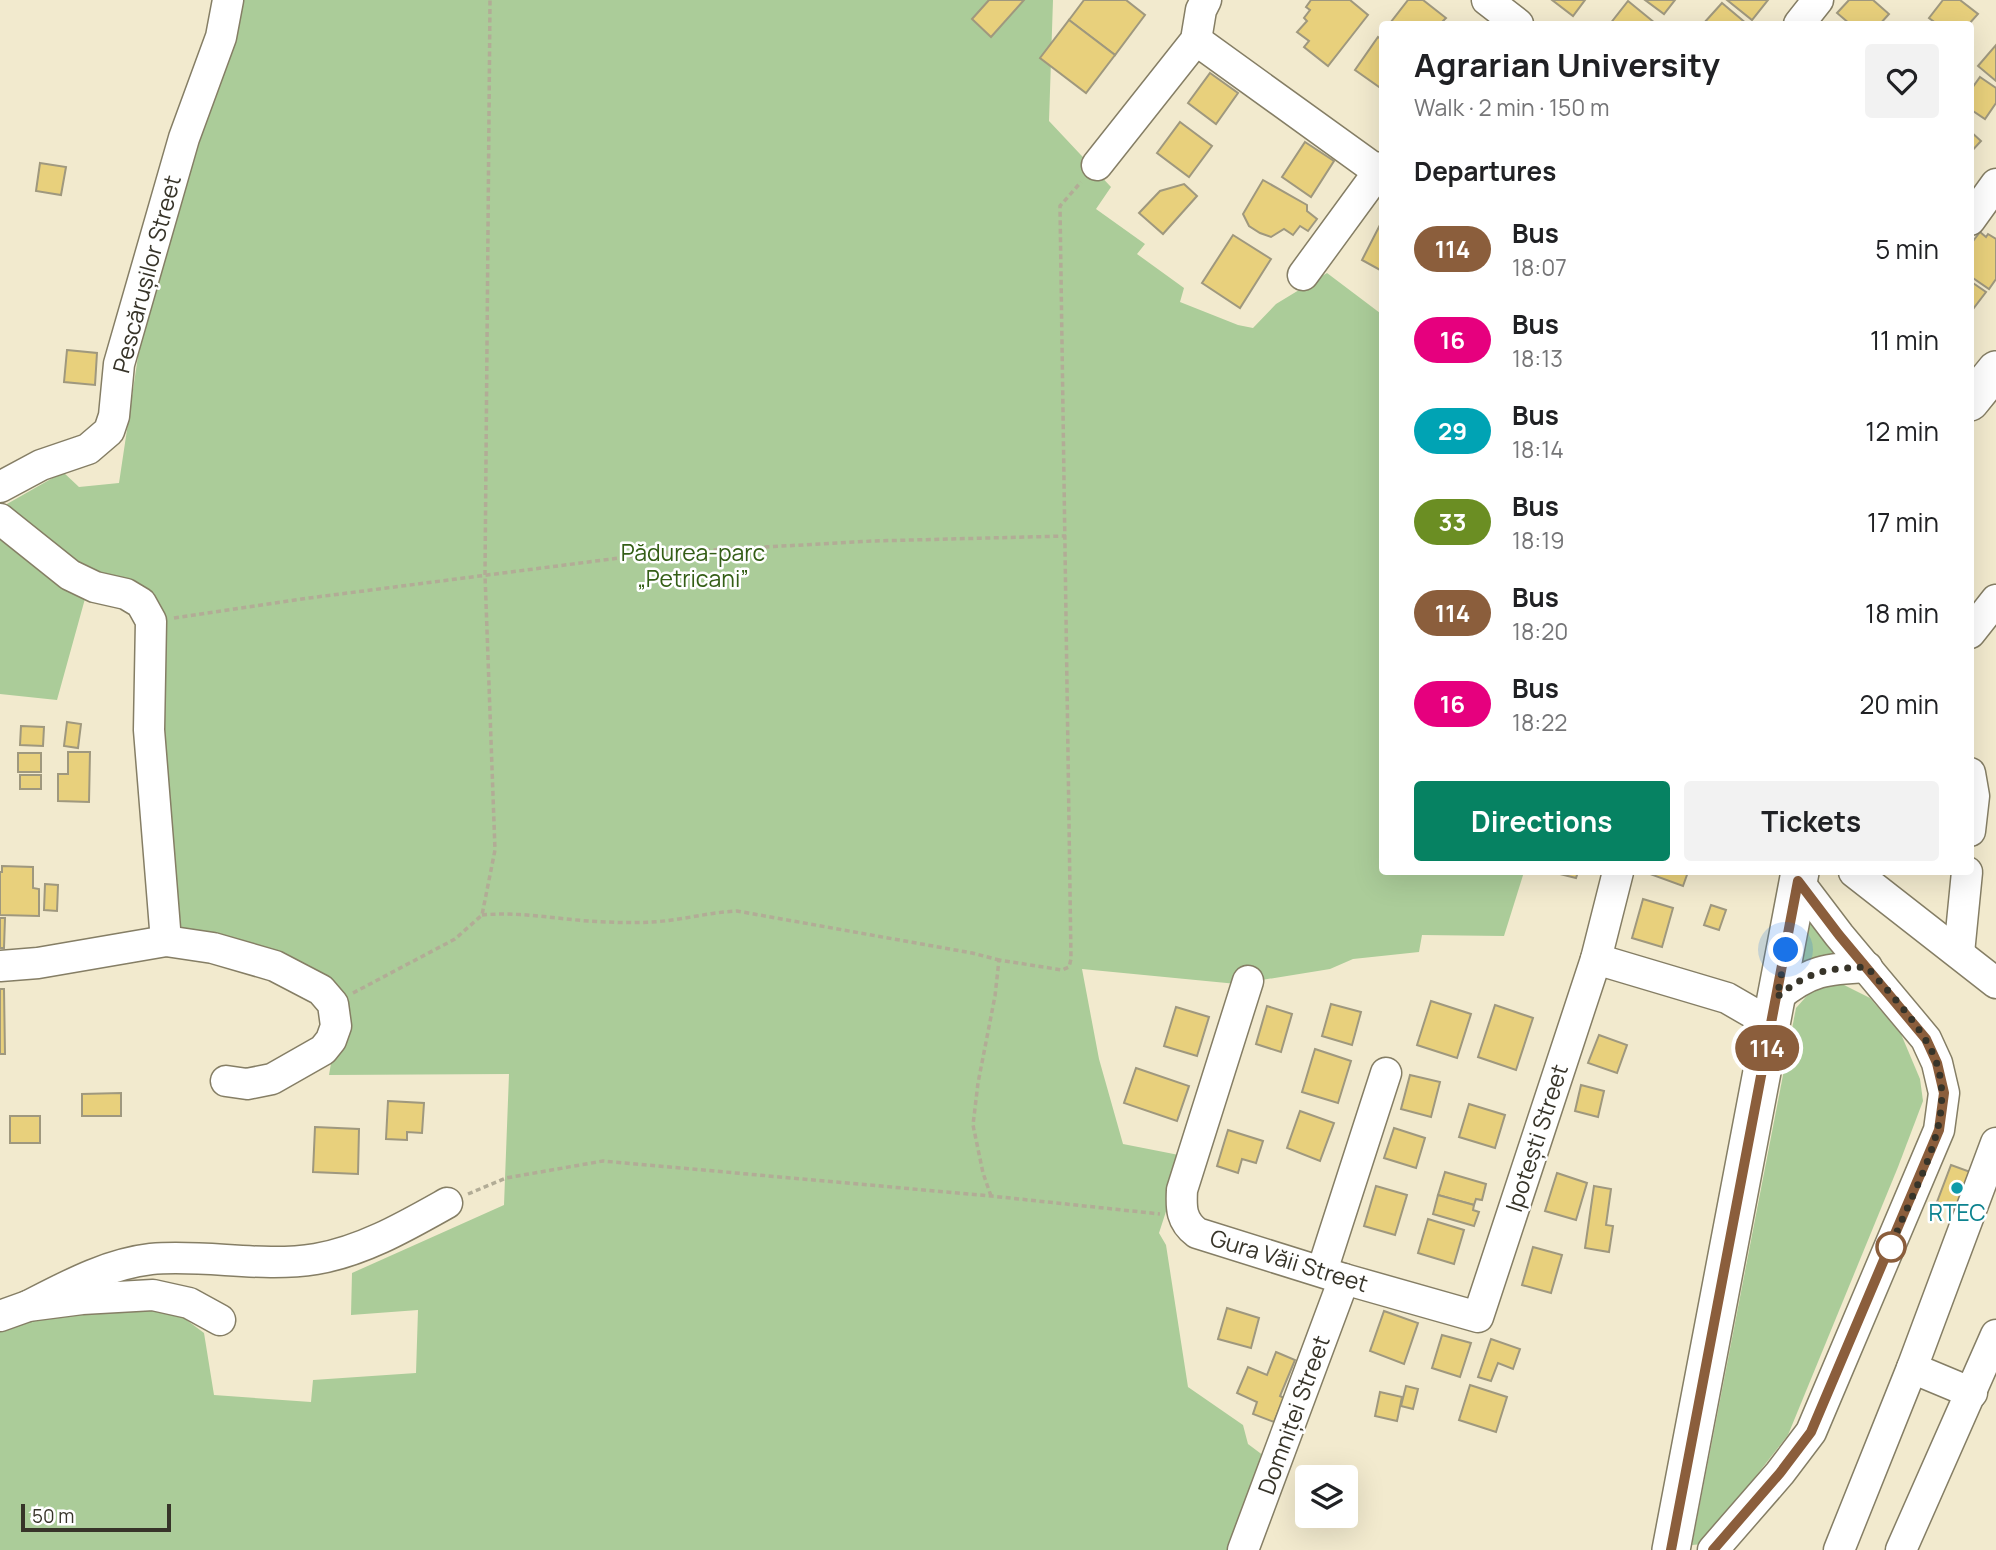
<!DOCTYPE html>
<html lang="en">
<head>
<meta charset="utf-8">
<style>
  body { margin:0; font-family:Manrope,sans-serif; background:#f2f2f2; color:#202124; height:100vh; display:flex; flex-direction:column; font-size:26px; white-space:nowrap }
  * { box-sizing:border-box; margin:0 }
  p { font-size:23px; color:#757577 }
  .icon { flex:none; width:38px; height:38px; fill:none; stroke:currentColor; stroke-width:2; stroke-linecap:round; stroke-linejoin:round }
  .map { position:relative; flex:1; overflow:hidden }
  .panel { position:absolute; left:1379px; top:21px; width:595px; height:854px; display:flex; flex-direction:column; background:#fff; border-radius:7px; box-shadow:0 7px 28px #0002 }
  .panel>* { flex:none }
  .badge { padding:0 14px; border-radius:23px; font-size:24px; line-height:46px }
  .controls { position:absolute; left:1295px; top:1465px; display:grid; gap:14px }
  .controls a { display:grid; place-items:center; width:63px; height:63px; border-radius:7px; background:#fff; box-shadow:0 7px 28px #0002; font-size:35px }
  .scale { position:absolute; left:21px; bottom:18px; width:150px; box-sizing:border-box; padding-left:7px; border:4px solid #373429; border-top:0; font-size:19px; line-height:24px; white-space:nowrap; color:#373429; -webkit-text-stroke:5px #fff; paint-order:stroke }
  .you { position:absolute; width:35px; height:35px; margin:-18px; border:5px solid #fff; border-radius:50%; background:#1a73e8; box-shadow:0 0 0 10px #1a73e833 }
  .map>.badge { position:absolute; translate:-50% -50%; box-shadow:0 0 0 4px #fff }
  h2 { padding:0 35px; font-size:26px; line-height:63px }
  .round { display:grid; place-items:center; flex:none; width:74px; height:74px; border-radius:7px; background:#f2f2f2 }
  .headline { display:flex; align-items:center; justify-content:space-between; height:119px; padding:0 35px }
  h1 { font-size:33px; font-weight:700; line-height:52px }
  .primary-button { display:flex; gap:14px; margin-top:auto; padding:14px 35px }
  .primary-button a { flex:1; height:80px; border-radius:7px; background:#068262; color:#fff; font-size:28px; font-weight:700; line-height:80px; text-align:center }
  .primary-button a+a { background:#f2f2f2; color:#202124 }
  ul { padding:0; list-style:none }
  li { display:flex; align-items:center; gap:21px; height:91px; padding:0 35px }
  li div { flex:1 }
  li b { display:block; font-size:26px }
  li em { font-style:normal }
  li .badge { min-width:77px; font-weight:700; text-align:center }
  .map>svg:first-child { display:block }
</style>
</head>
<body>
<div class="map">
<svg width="1996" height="1550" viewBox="0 0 1996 1550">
  <rect width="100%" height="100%" fill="#f2eace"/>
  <g fill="#abcc99">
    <path d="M239 0H1053L1049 121 1111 187 1096 209 1145 244 1137 254 1184 288 1180 302 1238 325 1253 328 1276 304 1327 273 1380 313 1382 311V872H1524L1504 936 1422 935 1419 952 1353 959 1330 969 1237 984 1082 969 1099 1059 1123 1144 1184 1156 1159 1233 1166 1245 1188 1387 1243 1425 1248 1444 1264 1456 1229 1550H0V1327L6 1324 121 1306 176 1312 204 1333 214 1395 311 1402 313 1380 416 1373 418 1310 351 1315 352 1273 504 1205 509 1074 329 1075 342 1000 183 939 162 793 154 600 91 577 57 700 0 694V508L63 472 79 487 119 483 140 343Z"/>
    <path d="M1807 912 1848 959 1801 965Z"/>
    <path d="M1838 982 1870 998 1901 1034 1920 1079 1923 1101 1898 1167 1788 1435 1703 1544 1692 1545 1796 1008 1813 989Z"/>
  </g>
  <g fill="#e8d07c" stroke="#9f987e" stroke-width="2">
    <path d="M989 0H1024L991 37 972 19Z"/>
    <path d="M1084 0H1126L1145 15 1115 55 1069 20Z"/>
    <path d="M1311 0H1350L1368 15 1328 66 1304 47 1309 41 1297 32 1307 21 1304 18 1310 10 1306 7Z"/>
    <path d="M1408 0H1423L1446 18 1440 24H1395L1391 22Z"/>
    <path d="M1552 0H1585L1573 16Z"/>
    <path d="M1645 0H1675L1664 14Z"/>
    <path d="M1727 0H1768L1752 20Z"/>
    <path d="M1849 0H1873L1889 14 1880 24H1850L1837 13Z"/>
    <path d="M1943 0H1960L1978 14 1969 24H1937L1929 18Z"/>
    <path d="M1628 1 1655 23 1654 24H1610Z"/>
    <path d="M1722 3 1747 24H1703Z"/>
    <path d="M1069 20 1115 55 1086 93 1040 58Z"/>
    <path d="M1378 37 1382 40V89L1355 70Z"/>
    <path d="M1996 45V81L1978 66Z"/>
    <path d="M1210 73 1238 93 1216 124 1188 103Z"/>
    <path d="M1980 77 1996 88V103L1985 119 1970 109V91Z"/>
    <path d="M1180 122 1212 146 1189 177 1157 153Z"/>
    <path d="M1970 131 1981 141 1970 153Z"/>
    <path d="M1305 142 1334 161 1311 197 1282 177Z"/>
    <path d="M40 163 66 167 61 195 36 191Z"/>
    <path d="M1263 180 1307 205V211L1317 219 1308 231 1300 226 1293 235 1284 229 1271 237 1260 233 1249 226 1243 214Z"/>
    <path d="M1184 184 1197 196 1163 234 1139 213 1160 191Z"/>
    <path d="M1382 221V271L1362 260Z"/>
    <path d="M1980 232 1986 237 1988 234 1996 239V279L1989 289 1970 276V245Z"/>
    <path d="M1233 235 1271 259 1240 308 1202 283Z"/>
    <path d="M1970 281 1986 292 1970 313Z"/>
    <path d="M67 350 97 353 95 385 64 382Z"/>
    <path d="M67 722 81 724 78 748 64 746Z"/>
    <path d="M21 726 44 727 43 746 20 745Z"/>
    <path d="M68 752H90L89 802 58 801V774H68Z"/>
    <rect x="18" y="753" width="23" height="19"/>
    <rect x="20" y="775" width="21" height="14"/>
    <path d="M2 866 33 867V888L39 889V916L0 915V872H2Z"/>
    <path d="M1552 872H1578L1576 878Z"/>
    <path d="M1651 872H1688L1683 886 1650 874Z"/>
    <path d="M45 884 58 885 57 911 44 910Z"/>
    <path d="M1643 899 1673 908 1662 947 1632 938Z"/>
    <path d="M1711 905 1726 910 1719 930 1704 925Z"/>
    <path d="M0 918H5L4 948H0Z"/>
    <path d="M0 989H4L5 1054H0Z"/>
    <path d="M1431 1001 1471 1014 1457 1058 1417 1045Z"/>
    <path d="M1331 1004 1361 1012 1352 1045 1322 1036Z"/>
    <path d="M1495 1005 1533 1018 1516 1070 1478 1057Z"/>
    <path d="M1267 1006 1292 1014 1281 1052 1256 1044Z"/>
    <path d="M1176 1007 1209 1017 1197 1056 1164 1046Z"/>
    <path d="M1599 1035 1627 1045 1617 1073 1588 1063Z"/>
    <path d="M1315 1049 1351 1061 1338 1103 1302 1092Z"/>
    <path d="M1136 1068 1189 1086 1177 1121 1124 1103Z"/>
    <path d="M1410 1075 1440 1082 1431 1117 1401 1109Z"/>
    <path d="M1581 1085 1604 1091 1598 1117 1575 1111Z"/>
    <path d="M121 1093V1116H82V1094Z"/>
    <path d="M388 1101 424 1103 422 1133 407 1132V1140L386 1139Z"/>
    <path d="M1469 1104 1505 1115 1495 1148 1459 1137Z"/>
    <path d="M1300 1111 1334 1123 1320 1161 1287 1148Z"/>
    <rect x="10" y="1116" width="30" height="27"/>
    <path d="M315 1127 359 1129 358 1174 313 1172Z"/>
    <path d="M1394 1128 1425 1138 1416 1168 1384 1158Z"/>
    <path d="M1228 1130 1263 1141 1256 1163 1242 1159 1238 1173 1217 1166Z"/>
    <path d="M1951 1165 1976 1174 1963 1212 1937 1202Z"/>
    <path d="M1445 1172 1486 1184 1482 1200 1476 1199 1474 1205 1438 1195Z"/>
    <path d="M1557 1173 1587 1183 1576 1220 1545 1211Z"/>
    <path d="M1376 1186 1407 1195 1395 1235 1364 1226Z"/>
    <path d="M1594 1186 1611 1189 1606 1225 1613 1226 1609 1252 1585 1248Z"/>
    <path d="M1438 1195 1474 1205 1473 1210 1479 1212 1474 1226 1433 1214Z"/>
    <path d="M1428 1219 1464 1230 1454 1264 1418 1253Z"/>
    <path d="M1533 1247 1562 1255 1551 1293 1522 1285Z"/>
    <path d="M1227 1308 1259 1318 1251 1348 1218 1339Z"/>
    <path d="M1384 1311 1418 1323 1404 1364 1370 1351Z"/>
    <path d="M1442 1335 1471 1343 1460 1377 1432 1368Z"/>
    <path d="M1491 1339 1520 1349 1513 1369 1498 1363 1491 1381 1478 1377Z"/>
    <path d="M1276 1352 1295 1360 1280 1396 1284 1398 1274 1422 1253 1414 1257 1402 1237 1393 1248 1367 1267 1375Z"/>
    <path d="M1470 1385 1507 1397 1496 1432 1459 1420Z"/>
    <path d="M1406 1386 1418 1389 1413 1409 1401 1406Z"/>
    <path d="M1380 1392 1402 1397 1397 1421 1375 1416Z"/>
  </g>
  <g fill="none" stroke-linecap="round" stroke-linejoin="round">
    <defs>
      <g id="minor">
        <path d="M1487 0 1518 24"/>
        <path d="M1799 24 1818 0"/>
        <path d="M1196 40 1379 172"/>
        <path d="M1097 165 1196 40 1201 10 1206 0"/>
        <path d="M1970 220 1996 184"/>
        <path d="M1303 275 1382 167"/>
        <path d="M0 487 41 465 88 449 109 431 114 416 119 364 184 138 221 37 228 0"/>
        <path d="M0 519 70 575 95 587 126 594 141 603 151 621 149 730 166 941"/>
        <path d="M1970 633 1996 600"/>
        <path d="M1970 773 1974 796 1970 831"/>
        <path d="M1854 872 1996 983"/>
        <path d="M1959 953 1967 872"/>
        <path d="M1596 959 1727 998 1772 1024"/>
        <path d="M0 966 38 963 166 941 213 948 275 966 321 990 333 1004 336 1026 331 1040 323 1050 272 1079 247 1084 226 1081"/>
        <path d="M1248 981 1182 1190C1181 1208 1181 1221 1197 1233L1344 1279 1478 1317 1596 959 1618 872"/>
        <path d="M1777 997C1810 970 1826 969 1867 967"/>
        <path d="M1322 1271 1386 1073"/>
        <path d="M28 1306C67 1286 107 1264 151 1259 206 1254 261 1268 316 1259 363 1251 406 1226 447 1203"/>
        <path d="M0 1316 28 1306 82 1299 153 1295 189 1303 220 1320"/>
        <path d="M1912 1368 1972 1393"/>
        <path d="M1243 1550 1344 1279"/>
        <path d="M1713 1550 1780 1473 1811 1432 1939 1130 1944 1093 1937 1063 1926 1039 1839 935 1798 881"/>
        <path d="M1839 1550 1912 1368 1996 1143"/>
        <path d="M1901 1550 1996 1335"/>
      </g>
      <g id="major">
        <path d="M1970 402 1996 370"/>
        <path d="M1671 1550 1800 872"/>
      </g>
    </defs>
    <use href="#minor" stroke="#857e65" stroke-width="33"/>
    <use href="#major" stroke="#857e65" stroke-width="40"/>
    <g stroke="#b2ac96" stroke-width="3.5" stroke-dasharray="5 3.5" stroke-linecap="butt">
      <path d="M174 618 309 598 658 553 873 541 1066 536"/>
      <path d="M482 915C524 911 565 921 607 922 629 923 651 923 672 920 694 917 715 912 737 911L972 953 999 960"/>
      <path d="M353 993 455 939 482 915 495 850 485 575 490 0"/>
      <path d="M468 1194 506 1178 603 1161 991 1196 1160 1214"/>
      <path d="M991 1196 983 1173 973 1125 978 1083 995 996 999 960 1062 970 1069 967 1071 959 1060 206 1081 182"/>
    </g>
    <use href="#minor" stroke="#fff" stroke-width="30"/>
    <use href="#major" stroke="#fff" stroke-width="37"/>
  </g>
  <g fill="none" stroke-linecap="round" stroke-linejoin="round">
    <defs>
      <path id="line" d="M1671 1550 1798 881 1839 935 1926 1039 1937 1063 1944 1093 1939 1130 1811 1432 1780 1473 1713 1550"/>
    </defs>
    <use href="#line" stroke="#fff" stroke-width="16"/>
    <use href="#line" stroke="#8b5e3c" stroke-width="10"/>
    <path stroke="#373429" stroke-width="7" stroke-dasharray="0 12.6" d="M1786 950 1777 997C1810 970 1826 969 1867 967 1887 990 1909 1013 1925 1039 1969 1107 1915 1181 1891 1247"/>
  </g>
  <circle fill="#0f9aa8" stroke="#fff" stroke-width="2.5" cx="1957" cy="1188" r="7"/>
  <circle fill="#fff" stroke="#8b5e3c" stroke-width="3.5" cx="1891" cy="1247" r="14"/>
  <g text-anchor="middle" stroke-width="5" stroke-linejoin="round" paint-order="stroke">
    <g font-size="23" fill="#373429" stroke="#fff">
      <text transform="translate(147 274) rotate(-75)" y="8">Pescărușilor Street</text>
      <text transform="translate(1537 1138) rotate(-72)" y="8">Ipotești Street</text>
      <text transform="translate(1289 1261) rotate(17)" y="8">Gura Văii Street</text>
      <text transform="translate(1294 1415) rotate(-70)" y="8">Domniței Street</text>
    </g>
    <g font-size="23" fill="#345e16" stroke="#fff">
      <text x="693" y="561">Pădurea-parc<tspan x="693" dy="26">„Petricani”</tspan></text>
    </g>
    <g font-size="23" fill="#0d838f" stroke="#fff">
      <text x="1957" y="1221">RTEC</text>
    </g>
  </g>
</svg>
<div class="controls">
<a><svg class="icon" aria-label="layers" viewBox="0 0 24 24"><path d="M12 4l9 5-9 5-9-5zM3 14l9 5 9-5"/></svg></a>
</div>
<div class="scale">50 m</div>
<div class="you" style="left:1786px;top:950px"></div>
<b class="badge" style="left:1767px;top:1048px;background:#8b5e3c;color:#fff">114</b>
<section class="panel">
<div class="headline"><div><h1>Agrarian University</h1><p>Walk · 2 min · 150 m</p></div><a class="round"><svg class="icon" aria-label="heart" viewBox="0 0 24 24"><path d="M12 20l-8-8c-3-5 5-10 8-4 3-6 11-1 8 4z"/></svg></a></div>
<h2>Departures</h2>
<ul>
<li><span class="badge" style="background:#8b5e3c;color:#fff">114</span><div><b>Bus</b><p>18:07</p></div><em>5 min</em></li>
<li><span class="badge" style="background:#e6007e;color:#fff">16</span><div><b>Bus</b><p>18:13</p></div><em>11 min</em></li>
<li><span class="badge" style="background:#00a3b4;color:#fff">29</span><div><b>Bus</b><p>18:14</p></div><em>12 min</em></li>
<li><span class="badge" style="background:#6b8e23;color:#fff">33</span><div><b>Bus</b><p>18:19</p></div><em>17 min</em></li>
<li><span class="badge" style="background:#8b5e3c;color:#fff">114</span><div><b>Bus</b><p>18:20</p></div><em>18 min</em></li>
<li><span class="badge" style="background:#e6007e;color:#fff">16</span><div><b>Bus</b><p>18:22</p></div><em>20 min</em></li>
</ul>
<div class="primary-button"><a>Directions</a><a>Tickets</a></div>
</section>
</div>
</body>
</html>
